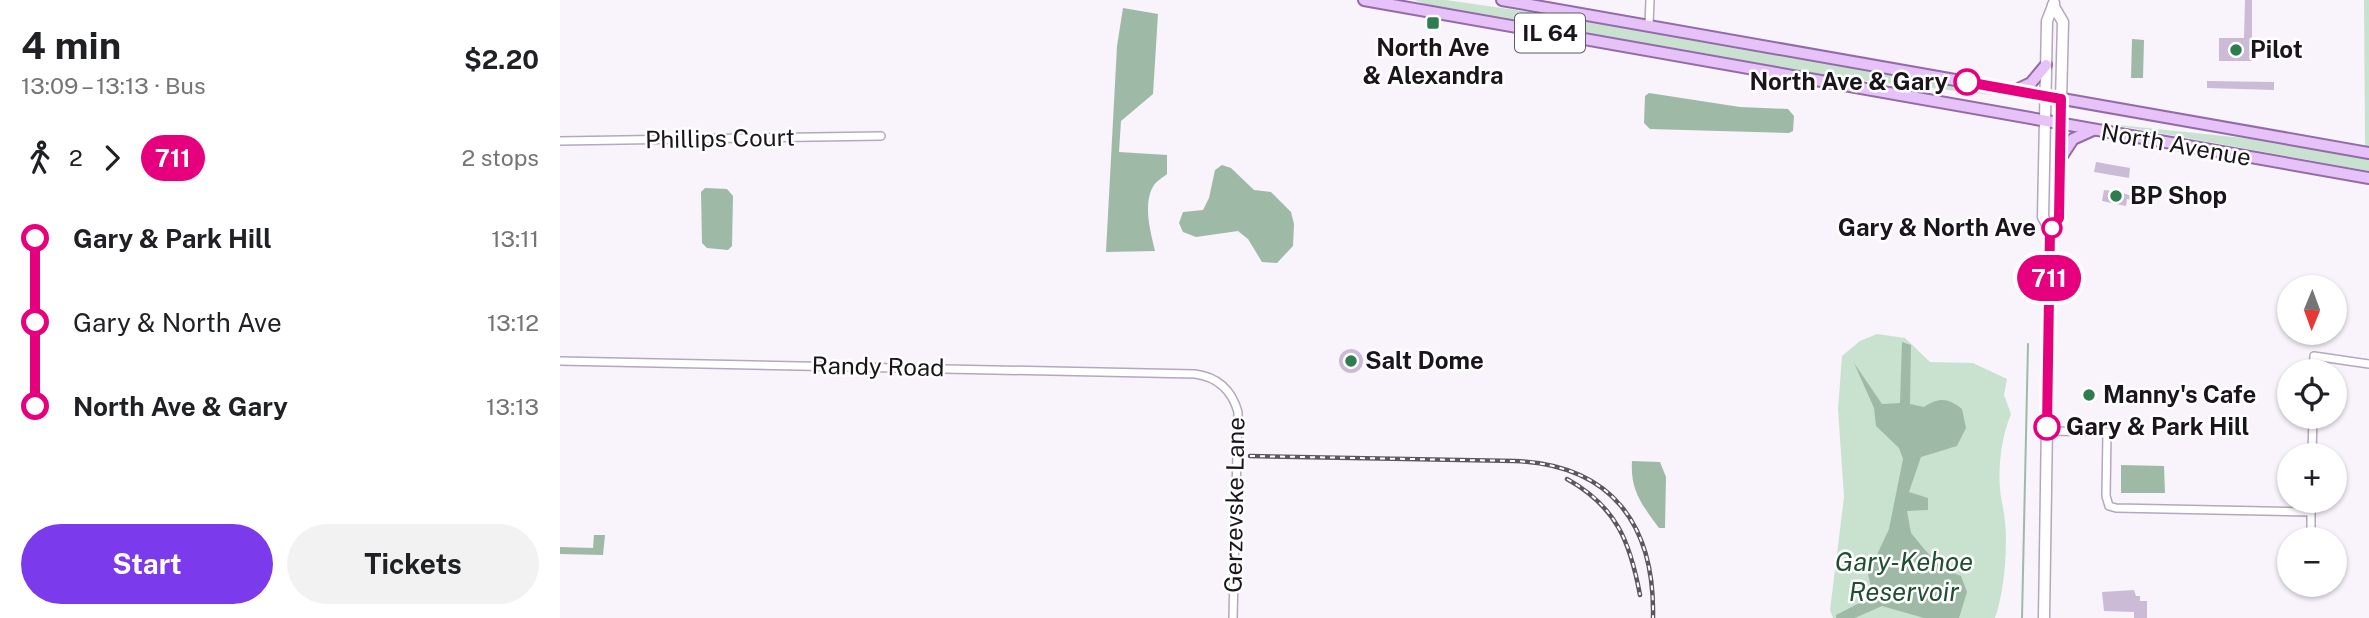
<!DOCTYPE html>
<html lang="en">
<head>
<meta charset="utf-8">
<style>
  body { margin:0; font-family:"Public Sans",sans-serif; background:#f2f2f2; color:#202124; height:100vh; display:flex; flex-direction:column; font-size:26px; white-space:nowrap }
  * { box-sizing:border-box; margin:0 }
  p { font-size:23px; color:#757577 }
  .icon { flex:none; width:38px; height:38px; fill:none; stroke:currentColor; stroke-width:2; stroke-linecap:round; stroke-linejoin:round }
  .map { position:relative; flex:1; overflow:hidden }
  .details { display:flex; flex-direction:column; background:#fff; width:560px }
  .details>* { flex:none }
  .badge { padding:0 14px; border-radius:23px; font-size:24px; line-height:46px }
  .needle { width:46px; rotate:181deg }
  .tools { position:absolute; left:1717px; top:275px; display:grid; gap:14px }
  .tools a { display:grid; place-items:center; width:70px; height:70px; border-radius:50%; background:#fff; box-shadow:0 2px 5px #0004; font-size:35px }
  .map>.badge { position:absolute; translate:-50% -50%; box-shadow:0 0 0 4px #fff }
  .legs { display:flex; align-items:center; gap:10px; height:77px; padding:0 21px; font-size:23px }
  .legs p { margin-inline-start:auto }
  .summary { display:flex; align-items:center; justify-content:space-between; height:119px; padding:0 21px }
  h1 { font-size:38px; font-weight:700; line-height:52px }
  .button { display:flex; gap:14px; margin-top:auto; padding:14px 21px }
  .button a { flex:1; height:80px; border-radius:42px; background:#7c3aed; color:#fff; font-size:28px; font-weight:700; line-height:80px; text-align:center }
  .button a+a { background:#f2f2f2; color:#202124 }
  ul { padding:0 21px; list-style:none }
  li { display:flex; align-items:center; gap:24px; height:84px; font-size:26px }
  li i { display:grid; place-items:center; width:10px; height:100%; margin:0 9px; background:currentColor }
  li i::after { content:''; width:18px; height:18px; margin:-9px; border:5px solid; border-radius:50%; background:#fff }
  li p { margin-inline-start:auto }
  li:first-child i { background:linear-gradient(#0000 50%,currentColor 0) }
  li:last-child i { background:linear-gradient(currentColor 50%,#0000 0) }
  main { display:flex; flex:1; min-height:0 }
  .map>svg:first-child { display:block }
</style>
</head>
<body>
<main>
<section class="details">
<div class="summary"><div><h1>4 min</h1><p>13:09 – 13:13 · Bus</p></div><b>$2.20</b></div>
<div class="legs"><svg class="icon" aria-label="walk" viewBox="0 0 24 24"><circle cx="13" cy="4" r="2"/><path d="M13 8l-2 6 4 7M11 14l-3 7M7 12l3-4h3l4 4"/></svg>2<svg class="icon" aria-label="forward" viewBox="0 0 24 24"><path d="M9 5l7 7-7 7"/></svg><b class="badge" style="background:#e6007e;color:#fff">711</b><p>2 stops</p></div>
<ul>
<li><i style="color:#e6007e"></i><b>Gary &amp; Park Hill</b><p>13:11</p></li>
<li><i style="color:#e6007e"></i><span>Gary &amp; North Ave</span><p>13:12</p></li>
<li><i style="color:#e6007e"></i><b>North Ave &amp; Gary</b><p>13:13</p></li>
</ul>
<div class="button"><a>Start</a><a>Tickets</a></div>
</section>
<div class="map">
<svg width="1809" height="618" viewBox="0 0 1809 618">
  <rect width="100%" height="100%" fill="#f9f3fc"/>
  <g fill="#c9e2d0">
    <path d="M854 0H886L990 15 1434 93 1433 95 1281 78 868 5Z"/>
    <path d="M1804 0H1809V148L1805 147Z"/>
    <path d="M1549 124 1693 139 1809 159V171Z"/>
    <path d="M1317 334 1345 338 1370 362 1413 363 1447 379 1444 395 1451 414C1442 436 1438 464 1440 489 1441 500 1444 510 1445 521 1448 549 1444 593 1435 618H1273L1270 610 1284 497 1278 409 1282 356 1300 341Z"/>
  </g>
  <g fill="#9ebaa6">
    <path d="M563 8 598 14 593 94 561 121 559 152 607 155V174C603 177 597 181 594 185 582 203 591 233 595 251L546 252 557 46Z"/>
    <path d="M1572 39 1584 40 1583 78H1571Z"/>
    <path d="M1089 93 1180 107 1228 109 1234 116 1233 131 1229 133 1090 129 1084 123 1085 96Z"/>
    <path d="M662 165 671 168 694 190 711 192 731 212 734 224 733 246 717 263 702 262 688 239 678 231 636 237 623 232 619 223 623 212 643 210 649 198 655 170Z"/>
    <path d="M145 188 167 189 173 196 172 246 168 250 147 248 142 243 141 192Z"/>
    <path d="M1342 342 1351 345 1350 404 1364 407C1379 397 1388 398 1402 409L1406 428 1397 446 1361 457 1349 492 1368 498V510L1347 511 1351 533 1365 550 1383 569 1401 576 1407 592 1399 618H1364L1322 606 1295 618H1276V615L1313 596 1308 574 1329 529 1343 459 1339 448 1316 426 1314 408 1294 363 1322 404 1340 403Z"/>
    <path d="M1072 461 1100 462 1106 477 1105 528H1099C1082 505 1070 490 1072 461Z"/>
    <path d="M1561 465 1604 466 1605 493H1561Z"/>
    <path d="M34 535H45L43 555 0 554V547L33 548Z"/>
  </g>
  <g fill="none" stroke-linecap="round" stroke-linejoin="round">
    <path stroke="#9ebaa6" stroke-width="2" d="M1462 618 1468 344"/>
  </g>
  <g fill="#ccbbd6">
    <path d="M1685 0H1692V61H1659V38H1684Z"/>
    <path d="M1647 81 1714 82V90L1647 88Z"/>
    <path d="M1536 162 1570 168 1569 178 1534 172Z"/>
    <path d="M1544 190 1560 192 1577 198 1576 201 1567 199 1566 206 1542 201Z"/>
    <circle cx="791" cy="361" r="12"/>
    <path d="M1574 590 1576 596H1580V601H1587V618H1574V612L1544 611 1542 592Z"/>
  </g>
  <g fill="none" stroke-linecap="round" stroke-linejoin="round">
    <defs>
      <g id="street">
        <path d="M1089 25 1090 0"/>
        <path d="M0 141 321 136"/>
        <path d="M0 361 635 374C658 377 672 391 678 412L673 618"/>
        <path d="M1753 371 1754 356 1809 364"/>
        <path d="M1487 431 1547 432 1546 496 1549 506 1556 508 1751 512"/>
        <path d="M1752 455 1753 416"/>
        <path d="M1751 539V500"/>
        <path d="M1749 587 1750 584"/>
      </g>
      <g id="secondary">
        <path d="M1490 230 1483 217 1487 21 1494 3"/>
        <path d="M1484 618 1490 230 1498 218 1503 22 1493 5"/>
      </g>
      <g id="primary">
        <path d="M804 0 1809 178"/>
        <path d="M942 0 1809 153"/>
        <path d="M1454 91 1471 83 1486 65"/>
        <path d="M1500 159 1513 139 1533 130"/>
      </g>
    </defs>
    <use href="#street" stroke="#b5a7bd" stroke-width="10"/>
    <use href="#secondary" stroke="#b5a7bd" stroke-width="13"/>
    <use href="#primary" stroke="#946ba9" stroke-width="14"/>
    <use href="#street" stroke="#fff" stroke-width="7"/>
    <use href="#secondary" stroke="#fff" stroke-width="10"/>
    <use href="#primary" stroke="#e6c2f9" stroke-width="10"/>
    <defs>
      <g id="rail">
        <path d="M690 456 955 461C1052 465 1095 525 1093 618"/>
        <path d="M1007 479C1057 507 1070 542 1080 595"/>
      </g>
    </defs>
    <use href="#rail" stroke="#5c575f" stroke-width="4.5"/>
    <use href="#rail" stroke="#fff" stroke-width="2" stroke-dasharray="5" stroke-linecap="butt"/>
  </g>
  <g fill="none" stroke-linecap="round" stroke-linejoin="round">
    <defs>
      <path id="line-1" d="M1407 82 1501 99 1499 218 1490 230 1487 427"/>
    </defs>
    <use href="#line-1" stroke="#fff" stroke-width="16"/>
    <use href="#line-1" stroke="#e6007e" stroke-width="10"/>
  </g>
  <g fill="#2e7d4d" stroke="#fff" stroke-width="2.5">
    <rect x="866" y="16" width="14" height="14" rx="3.5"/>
    <circle cx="1676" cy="50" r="7"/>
    <circle cx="1556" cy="196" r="7"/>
    <circle cx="791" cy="361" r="7"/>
    <circle cx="1529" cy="395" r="7"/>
  </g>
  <g fill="#fff" stroke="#e6007e" stroke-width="3.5">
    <circle cx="1407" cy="82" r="12"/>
    <circle cx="1492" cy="228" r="9"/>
    <circle cx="1487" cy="427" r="12"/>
  </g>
  <g text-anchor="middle" stroke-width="5" stroke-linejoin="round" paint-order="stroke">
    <rect fill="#fff" stroke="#5f5b60" stroke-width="2" x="955" y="13.5" width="70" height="39" rx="5"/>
    <g font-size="23" font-weight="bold" fill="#1a151c">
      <text x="990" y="41">IL 64</text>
    </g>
    <g font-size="24" font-weight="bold" fill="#1a151c" stroke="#fff" text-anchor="start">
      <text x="873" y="56" text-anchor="middle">North Ave<tspan x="873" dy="28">&amp; Alexandra</tspan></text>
      <text x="1690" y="58">Pilot</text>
      <text x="1570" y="204">BP Shop</text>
      <text x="805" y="369">Salt Dome</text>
      <text x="1543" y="403">Manny's Cafe</text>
    </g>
    <g font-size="24" font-weight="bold" fill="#1a151c" stroke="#fff" text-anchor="end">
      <text x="1388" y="90">North Ave &amp; Gary</text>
      <text x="1476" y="236">Gary &amp; North Ave</text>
      <text x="1506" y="435" text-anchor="start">Gary &amp; Park Hill</text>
    </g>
    <g font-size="24" fill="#1a151c" stroke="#fff">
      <text transform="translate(160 139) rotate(-1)" y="8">Phillips Court</text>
      <text transform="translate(1616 145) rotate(10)" y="8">North Avenue</text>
      <text transform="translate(318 367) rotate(1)" y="8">Randy Road</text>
      <text transform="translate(675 505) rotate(-89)" y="8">Gerzevske Lane</text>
    </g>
    <g font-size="26" font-style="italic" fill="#1f4e31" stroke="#fff">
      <text x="1344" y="571">Gary-Kehoe<tspan x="1344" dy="30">Reservoir</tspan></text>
    </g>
  </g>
</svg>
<div class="tools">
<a><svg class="needle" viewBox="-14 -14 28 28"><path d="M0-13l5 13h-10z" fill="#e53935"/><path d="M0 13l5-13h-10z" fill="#757577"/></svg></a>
<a><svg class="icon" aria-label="locate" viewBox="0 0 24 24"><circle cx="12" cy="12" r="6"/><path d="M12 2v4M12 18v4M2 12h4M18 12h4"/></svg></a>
<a>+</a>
<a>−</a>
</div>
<b class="badge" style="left:1489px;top:278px;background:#e6007e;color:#fff">711</b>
</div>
</main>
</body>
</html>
